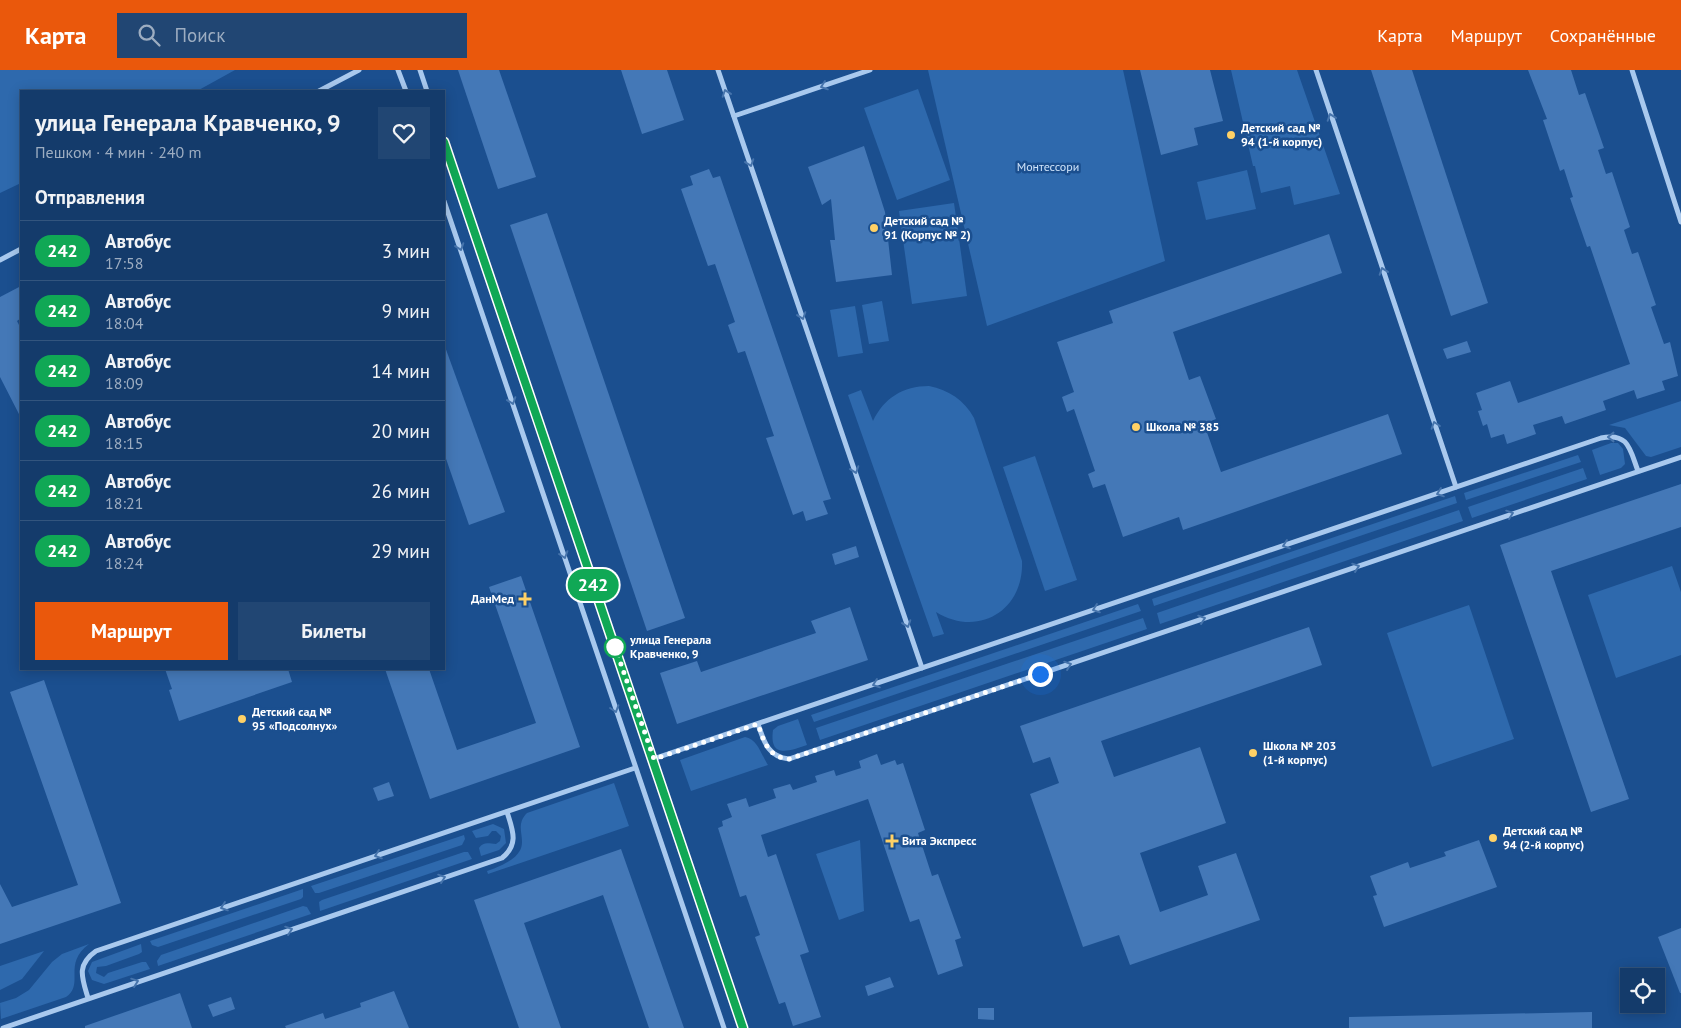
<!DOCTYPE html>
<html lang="ru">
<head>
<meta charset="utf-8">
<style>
  body { margin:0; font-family:"PT Sans",sans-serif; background:#214673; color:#f1f3f6; height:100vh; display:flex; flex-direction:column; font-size:19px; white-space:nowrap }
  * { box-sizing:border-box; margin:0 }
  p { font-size:16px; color:#9dadc1 }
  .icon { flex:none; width:28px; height:28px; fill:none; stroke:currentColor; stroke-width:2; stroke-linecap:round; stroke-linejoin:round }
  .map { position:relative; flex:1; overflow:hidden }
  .side { position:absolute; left:20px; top:20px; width:425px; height:580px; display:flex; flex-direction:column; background:#143b6b; border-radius:0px; box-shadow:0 2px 12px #0003,0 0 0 1px #33557e }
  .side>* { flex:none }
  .badge { padding:0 10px; border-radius:16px; font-size:18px; line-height:32px }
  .buttons { position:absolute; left:1620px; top:898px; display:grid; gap:10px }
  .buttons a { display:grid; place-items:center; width:45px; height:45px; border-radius:0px; background:#143b6b; box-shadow:0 2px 12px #0003,0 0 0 1px #33557e; font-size:25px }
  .you { position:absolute; width:25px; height:25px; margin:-12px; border:4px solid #fff; border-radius:50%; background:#1a73e8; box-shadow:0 0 0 8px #1a73e833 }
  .map>.badge { position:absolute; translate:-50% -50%; box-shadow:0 0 0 2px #fff }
  h2 { padding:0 15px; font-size:19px; line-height:45px }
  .round { display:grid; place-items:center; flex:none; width:52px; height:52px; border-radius:0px; background:#214673 }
  .summary { display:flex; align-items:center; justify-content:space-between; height:85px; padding:0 15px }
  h1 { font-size:24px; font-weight:800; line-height:38px }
  .cta { display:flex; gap:10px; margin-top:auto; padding:10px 15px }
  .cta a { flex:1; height:58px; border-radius:0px; background:#ea580c; color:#fff; font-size:20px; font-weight:800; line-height:58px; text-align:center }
  .cta a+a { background:#214673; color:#f1f3f6 }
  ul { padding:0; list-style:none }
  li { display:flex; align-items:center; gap:15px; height:60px; padding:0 15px; border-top:1px solid #33557e }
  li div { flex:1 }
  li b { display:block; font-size:19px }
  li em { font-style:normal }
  li .badge { min-width:55px; font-weight:700; text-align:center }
  header { display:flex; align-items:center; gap:30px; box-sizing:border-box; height:70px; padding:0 25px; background:#ea580c; color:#fff }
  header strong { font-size:24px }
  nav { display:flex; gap:28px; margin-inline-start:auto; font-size:18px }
  .search { width:350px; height:45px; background:#214673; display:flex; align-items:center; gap:12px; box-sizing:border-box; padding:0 18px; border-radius:0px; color:#9dadc1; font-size:19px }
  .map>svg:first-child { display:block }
</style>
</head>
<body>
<header>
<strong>Карта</strong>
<div class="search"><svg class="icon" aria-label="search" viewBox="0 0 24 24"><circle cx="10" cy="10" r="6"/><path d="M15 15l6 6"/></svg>Поиск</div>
<nav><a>Карта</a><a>Маршрут</a><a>Сохранённые</a></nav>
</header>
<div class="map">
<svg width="1681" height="958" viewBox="0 0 1681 958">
  <rect width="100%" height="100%" fill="#1b4f8f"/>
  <g fill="#2e69ad">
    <path d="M0 0H235L197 21H21V113L0 123Z"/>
    <path d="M928 0H1123L1165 191 987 256Z"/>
    <path d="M1231 0H1297L1340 124 1294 135 1290 116 1261 123 1255 96H1253Z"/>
    <path d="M918 19 950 110 897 130 864 38Z"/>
    <path d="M1247 100 1256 139 1206 150 1197 112Z"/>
    <path d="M954 133 967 226 912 234 899 141Z"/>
    <path d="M882 231 889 271 869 274 862 235Z"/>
    <path d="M855 236 863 283 838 287 830 240Z"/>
    <path d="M929 316C949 320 964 330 974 348L1022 491C1024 541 978 568 936 542L944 564 933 567 848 325 861 320 873 351C884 328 903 316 929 316Z"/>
    <path d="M1681 331V377L1651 387 1646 386 1625 358 1609 355Z"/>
    <path d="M1611 373H1618L1623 379 1625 394 1621 398 1600 405 1592 380Z"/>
    <path d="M1578 385 1581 392 1466 430 1464 423Z"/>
    <path d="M1035 386 1077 510 1045 521 1003 397Z"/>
    <path d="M1583 398 1587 409 1472 448 1468 437Z"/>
    <path d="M1455 426 1457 433 1154 536 1152 529Z"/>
    <path d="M1459 440 1463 451 1160 554 1157 543Z"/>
    <path d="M1672 496 1681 522V585L1616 608 1588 525Z"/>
    <path d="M1138 534 1141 541 814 652 811 645Z"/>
    <path d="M1469 535 1514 669 1432 697 1387 563Z"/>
    <path d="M1143 548 1147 559 820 670 816 658Z"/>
    <path d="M798 649 807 675C789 681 769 689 773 660L778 656Z"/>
    <path d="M745 667C758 669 761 685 768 695L691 721 680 690Z"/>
    <path d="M614 713 629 756 488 804 487 801C547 780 507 763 527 743Z"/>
    <path d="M493 754 504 759 506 773 499 780 481 786 479 778C484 771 489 774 496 774L500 771 501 766 496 761H492L488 766 476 768 472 761Z"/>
    <path d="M464 765 465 769 462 775 319 823H315L311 816Z"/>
    <path d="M860 770 864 841 839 850 816 784Z"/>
    <path d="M464 782H468L472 789 320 841 319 832 322 830Z"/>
    <path d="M303 819V827L301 829 158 877 152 875 150 871Z"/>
    <path d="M303 836 307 837 311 844 158 896 157 891 161 885Z"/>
    <path d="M89 874C62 894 85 914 66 927L1 949 0 933 16 928 29 920 52 892 62 884Z"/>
    <path d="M141 874 142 882 139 884 106 896 97 897 96 903 104 907 108 903 142 892H146L150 899 104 914 92 910 88 901 92 892Z"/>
    <path d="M44 881 22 909 0 920V896Z"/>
  </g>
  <g fill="#4478b7">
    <path d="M458 0H499L536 107 498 119Z"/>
    <path d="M621 0H667L684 50 642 64Z"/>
    <path d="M1140 0H1210L1223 51 1194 58 1198 75 1161 85Z"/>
    <path d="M1371 0H1412L1488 233 1451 246Z"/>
    <path d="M1528 0H1571L1579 25 1585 23 1604 78 1598 80 1606 104 1612 102 1630 157 1624 160 1632 184 1638 182 1656 235 1651 237 1664 274 1670 272 1678 306 1662 311 1665 320 1637 329 1634 320 1603 331 1606 340 1565 354 1562 346 1533 355 1536 364 1507 374 1504 364 1491 368 1487 354 1483 356 1478 341 1482 340 1476 323 1510 311 1518 333 1630 294 1590 176 1587 177 1570 128 1573 127 1564 99 1560 101 1543 50 1547 49Z"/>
    <path d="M864 76 885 142 892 205 836 212 830 170H835L831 129 822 135 808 97Z"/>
    <path d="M709 99 713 108 720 106 831 429 823 431 828 444 806 451 803 441 793 445 766 368 774 366 745 281 738 283 728 255 735 252 715 194 708 196 681 119 693 115 690 106Z"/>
    <path d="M547 143 685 548 647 561 510 155Z"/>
    <path d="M1329 164 1342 203 1173 262 1189 310 1200 306 1216 349 1204 354 1221 402 1388 344 1402 384 1183 460 1179 447 1123 467 1105 414 1093 418 1088 404 1095 401 1074 339 1067 342 1062 327 1074 322 1057 272 1113 253 1109 241Z"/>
    <path d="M21 216V248L17 251 21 259V348L0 307V227Z"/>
    <path d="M1467 271 1471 282 1447 289 1443 279Z"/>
    <path d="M444 274 505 442 469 455 444 383Z"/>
    <path d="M1681 414V457L1551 501 1629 729 1591 742 1500 475Z"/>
    <path d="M856 476 859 487 835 495 832 484Z"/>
    <path d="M521 506 580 677 430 729 385 599H429L457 680 536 653 489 517Z"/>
    <path d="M850 537 868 590 677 654 660 603 697 591 701 602 816 563 811 551Z"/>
    <path d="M1309 557 1322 595 1101 671 1114 707 1200 677 1226 753 1140 783 1160 842 1208 825 1198 796 1236 783 1260 850 1130 895 1119 865 1083 877 1030 724 1059 713 1050 687 1033 693 1020 656Z"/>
    <path d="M165 599H288L292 612 179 651 169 620 172 619Z"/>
    <path d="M44 610 121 833 0 874V814L12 837 78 815 10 622Z"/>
    <path d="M877 684 881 695 895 690 897 695 903 693 925 760 918 763 932 806 938 804 952 843 961 868 955 870 963 896 938 905 919 849 910 852 868 729 761 765 768 787 776 784 809 882 800 885 821 947 793 956 785 932 779 934 755 867 760 865 746 825 740 827 718 758 723 756 722 751 732 747 727 734 746 728 749 737 776 728 773 719 790 714 793 720 817 712 815 706 834 700 836 706 861 698 859 691Z"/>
    <path d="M389 712 394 726 378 731 373 718Z"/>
    <path d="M1479 770 1497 817 1384 857 1373 826 1377 825 1370 806 1408 792 1410 798 1446 786 1444 782Z"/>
    <path d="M621 779 684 958H649L603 825 524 853 561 958H519L474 830Z"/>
    <path d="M1681 858V923H1680L1658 867Z"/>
    <path d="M890 907 894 917 868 926 865 916Z"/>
    <path d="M394 921 409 958H286L285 956 323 943 325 949 361 937 360 933Z"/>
    <path d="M180 923 192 958H85V956Z"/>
    <path d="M231 927 235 939 213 947 208 935Z"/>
    <path d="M978 938H994V950L978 949Z"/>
    <path d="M1592 942V958H1349V947Z"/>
  </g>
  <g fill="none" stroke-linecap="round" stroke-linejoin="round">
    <g stroke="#a9c9ee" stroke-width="5">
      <path d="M398 0 406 21"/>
      <path d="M420 0 427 21"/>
      <path d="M718 0 922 598"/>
      <path d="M1316 0 1456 417"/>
      <path d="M1632 0 1681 152"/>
      <path d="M319 21 359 0"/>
      <path d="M734 46 870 0"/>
      <path d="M444 72 743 958"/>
      <path d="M444 131 724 958"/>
      <path d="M0 190 21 179"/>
      <path d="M758 654C764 672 768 687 789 689L1681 387"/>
      <path d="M653 689 1601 368C1629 362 1630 380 1638 401"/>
      <path d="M88 928C82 908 76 895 96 881L635 698"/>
      <path d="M3 958 502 788C519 774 513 761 507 742"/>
    </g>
  </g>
  <defs><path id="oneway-chevron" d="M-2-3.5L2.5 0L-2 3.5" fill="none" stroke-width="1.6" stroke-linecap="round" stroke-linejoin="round" transform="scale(1.25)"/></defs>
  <g stroke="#4674ac">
    <use href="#oneway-chevron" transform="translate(824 16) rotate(161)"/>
    <use href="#oneway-chevron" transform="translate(726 23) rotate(-109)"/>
    <use href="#oneway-chevron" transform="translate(1331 47) rotate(-109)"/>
    <use href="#oneway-chevron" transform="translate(750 93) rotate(71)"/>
    <use href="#oneway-chevron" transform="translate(460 177) rotate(71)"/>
    <use href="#oneway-chevron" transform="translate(1383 201) rotate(-109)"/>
    <use href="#oneway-chevron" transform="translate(802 246) rotate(71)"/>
    <use href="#oneway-chevron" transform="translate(512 331) rotate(71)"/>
    <use href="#oneway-chevron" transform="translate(1435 355) rotate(-108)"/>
    <use href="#oneway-chevron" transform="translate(1611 367) rotate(-180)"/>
    <use href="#oneway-chevron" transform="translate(855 400) rotate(71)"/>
    <use href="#oneway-chevron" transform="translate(1440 423) rotate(161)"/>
    <use href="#oneway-chevron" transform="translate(1510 444) rotate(-19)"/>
    <use href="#oneway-chevron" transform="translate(1286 475) rotate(161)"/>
    <use href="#oneway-chevron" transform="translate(564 485) rotate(72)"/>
    <use href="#oneway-chevron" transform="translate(1356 497) rotate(-19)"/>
    <use href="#oneway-chevron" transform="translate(1096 539) rotate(161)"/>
    <use href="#oneway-chevron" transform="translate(1202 549) rotate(-19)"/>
    <use href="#oneway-chevron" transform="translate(907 554) rotate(71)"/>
    <use href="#oneway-chevron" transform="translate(1068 595) rotate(-19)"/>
    <use href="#oneway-chevron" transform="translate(876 614) rotate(161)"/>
    <use href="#oneway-chevron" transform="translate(615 639) rotate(72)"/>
    <use href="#oneway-chevron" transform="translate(378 785) rotate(161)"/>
    <use href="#oneway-chevron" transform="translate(442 808) rotate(-19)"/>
    <use href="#oneway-chevron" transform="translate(224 837) rotate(161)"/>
    <use href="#oneway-chevron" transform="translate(289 860) rotate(-19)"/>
    <use href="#oneway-chevron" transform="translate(135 912) rotate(-19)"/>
  </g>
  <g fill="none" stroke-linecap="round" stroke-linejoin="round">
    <defs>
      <path id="line" d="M444 72 743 958"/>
    </defs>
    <use href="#line" stroke="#fff" stroke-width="11"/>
    <use href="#line" stroke="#10a855" stroke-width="8"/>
    <path stroke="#fff" stroke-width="5" stroke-dasharray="0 9" d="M615 577 654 689 758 654C764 672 768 687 789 689L1040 604"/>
  </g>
  <g fill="#ffd166" stroke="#1b4f8f" stroke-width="2">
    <circle cx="1231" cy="65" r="5"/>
    <circle cx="874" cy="158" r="5"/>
    <circle cx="1136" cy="357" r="5"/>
    <path d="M522.5 521.5h5v5h5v5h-5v5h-5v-5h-5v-5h5z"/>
    <circle cx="242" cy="649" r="5"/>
    <circle cx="1253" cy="683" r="5"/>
    <circle cx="1493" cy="768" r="5"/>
    <path d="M889.5 763.5h5v5h5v5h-5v5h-5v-5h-5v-5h5z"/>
  </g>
  <circle fill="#fff" stroke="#10a855" stroke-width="2.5" cx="615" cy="577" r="10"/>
  <g text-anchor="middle" stroke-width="5" stroke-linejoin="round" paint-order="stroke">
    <g font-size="12" font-weight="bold" fill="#fff" stroke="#1b4f8f" text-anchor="start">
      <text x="1241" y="62">Детский сад №<tspan x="1241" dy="14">94 (1-й корпус)</tspan></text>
      <text x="884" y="155">Детский сад №<tspan x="884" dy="14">91 (Корпус № 2)</tspan></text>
      <text x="1146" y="361">Школа № 385</text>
      <text x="514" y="533" text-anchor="end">ДанМед</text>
      <text x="252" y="646">Детский сад №<tspan x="252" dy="14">95 «Подсолнух»</tspan></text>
      <text x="1263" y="680">Школа № 203<tspan x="1263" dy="14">(1-й корпус)</tspan></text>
      <text x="1503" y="765">Детский сад №<tspan x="1503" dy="14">94 (2-й корпус)</tspan></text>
      <text x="902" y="775">Вита Экспресс</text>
    </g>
    <g font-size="12" fill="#cfe3fa" stroke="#1b4f8f">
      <text x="1048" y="101">Монтессори</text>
    </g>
    <g font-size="12" font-weight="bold" fill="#fff" stroke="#1b4f8f" text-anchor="start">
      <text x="630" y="574">улица Генерала<tspan x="630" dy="14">Кравченко, 9</tspan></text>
    </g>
  </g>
</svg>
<div class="buttons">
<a><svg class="icon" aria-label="locate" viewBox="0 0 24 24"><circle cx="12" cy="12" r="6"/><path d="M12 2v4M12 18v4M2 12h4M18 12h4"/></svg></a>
</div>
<div class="you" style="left:1040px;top:604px"></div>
<b class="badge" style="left:593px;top:515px;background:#10a855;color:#fff">242</b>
<section class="side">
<div class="summary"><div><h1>улица Генерала Кравченко, 9</h1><p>Пешком · 4 мин · 240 m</p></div><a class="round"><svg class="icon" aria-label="heart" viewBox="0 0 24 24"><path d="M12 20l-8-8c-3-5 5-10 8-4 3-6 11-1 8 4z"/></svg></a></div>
<h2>Отправления</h2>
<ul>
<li><span class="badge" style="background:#10a855;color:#fff">242</span><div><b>Автобус</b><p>17:58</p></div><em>3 мин</em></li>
<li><span class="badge" style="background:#10a855;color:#fff">242</span><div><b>Автобус</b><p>18:04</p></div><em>9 мин</em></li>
<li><span class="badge" style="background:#10a855;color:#fff">242</span><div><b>Автобус</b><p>18:09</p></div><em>14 мин</em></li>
<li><span class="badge" style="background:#10a855;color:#fff">242</span><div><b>Автобус</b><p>18:15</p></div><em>20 мин</em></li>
<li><span class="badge" style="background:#10a855;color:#fff">242</span><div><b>Автобус</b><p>18:21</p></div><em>26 мин</em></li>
<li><span class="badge" style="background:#10a855;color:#fff">242</span><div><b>Автобус</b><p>18:24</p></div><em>29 мин</em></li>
</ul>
<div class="cta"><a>Маршрут</a><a>Билеты</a></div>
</section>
</div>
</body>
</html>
